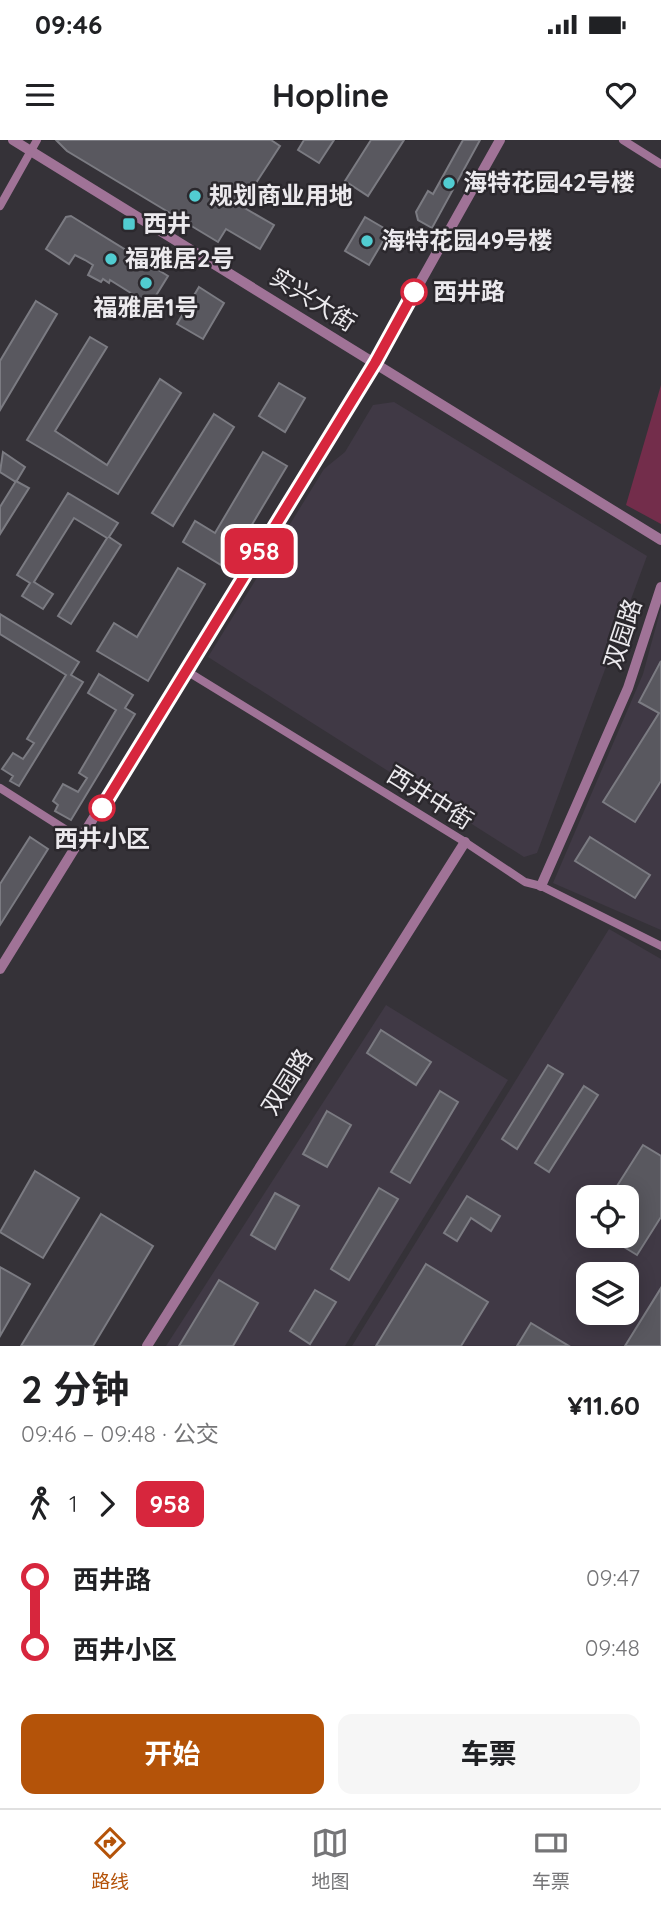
<!DOCTYPE html>
<html lang="zh">
<head>
<meta charset="utf-8">
<style>
  body { margin:0; font-family:Quicksand,"Noto Sans SC",sans-serif; background:#f6f6f6; color:#202124; height:100vh; display:flex; flex-direction:column; font-size:26px; white-space:nowrap }
  * { box-sizing:border-box; margin:0 }
  p { font-size:23px; color:#757577 }
  .icon { flex:none; width:38px; height:38px; fill:none; stroke:currentColor; stroke-width:2; stroke-linecap:round; stroke-linejoin:round }
  .map { position:relative; height:1206px; overflow:hidden }
  .details { display:flex; flex-direction:column; background:#fff; flex:1 }
  .details>* { flex:none }
  .badge { padding:0 14px; border-radius:10px; font-size:24px; line-height:46px }
  .fabs { position:absolute; left:576px; top:1045px; display:grid; gap:14px }
  .fabs a { display:grid; place-items:center; width:63px; height:63px; border-radius:14px; background:#fff; box-shadow:0 4px 18px #0003; font-size:35px }
  .map>.badge { position:absolute; translate:-50% -50%; box-shadow:0 0 0 4px #fff }
  .legs { display:flex; align-items:center; gap:10px; height:77px; padding:0 21px; font-size:23px }
  .legs p { margin-inline-start:auto }
  .head { display:flex; align-items:center; justify-content:space-between; height:119px; padding:0 21px }
  h1 { font-size:38px; font-weight:700; line-height:52px }
  .action { display:flex; gap:14px; margin-top:auto; padding:14px 21px }
  .action a { flex:1; height:80px; border-radius:14px; background:#b45309; color:#fff; font-size:28px; font-weight:700; line-height:80px; text-align:center }
  .action a+a { background:#f6f6f6; color:#202124 }
  ul { padding:0 21px; list-style:none }
  li { display:flex; align-items:center; gap:24px; height:70px; font-size:26px }
  li i { display:grid; place-items:center; width:10px; height:100%; margin:0 9px; background:currentColor }
  li i::after { content:''; width:18px; height:18px; margin:-9px; border:5px solid; border-radius:50%; background:#fff }
  li p { margin-inline-start:auto }
  li:first-child i { background:linear-gradient(#0000 50%,currentColor 0) }
  li:last-child i { background:linear-gradient(currentColor 50%,#0000 0) }
  .status { display:flex; justify-content:space-between; align-items:center; height:49px; padding:0 35px; background:#fff; direction:ltr }
  .status svg { height:19px; fill:currentColor }
  header { display:flex; justify-content:space-between; align-items:center; height:91px; padding:0 21px; background:#fff; font-size:32px; font-weight:700 }
  .dock { display:flex; justify-content:space-around; align-items:center; height:98px; border-top:2px solid #e0e0e0; background:#fff; font-size:19px; color:#757577 }
  .dock a { display:grid; justify-items:center; gap:4px }
  .dock .active { color:#b45309 }
  .map>svg:first-child { display:block }
</style>
</head>
<body>
<div class="status"><b>09:46</b><svg viewBox="0 0 49 12"><path d="M0 12V9h3v3zM5 12V6h3v6zM10 12V3h3v9zM15 12V0h3v12zM26 1h20v11H26zM47 4h2v5h-2z"/></svg></div>
<header><svg class="icon" aria-label="menu" viewBox="0 0 24 24"><path d="M4 6h16M4 12h16M4 18h16"/></svg>Hopline<svg class="icon" aria-label="heart" viewBox="0 0 24 24"><path d="M12 20l-8-8c-3-5 5-10 8-4 3-6 11-1 8 4z"/></svg></header>
<div class="map">
<svg width="661" height="1206" viewBox="0 0 661 1206">
  <rect width="100%" height="100%" fill="#353238"/>
  <g fill="#403945" fill-rule="evenodd">
    <path d="M394 262 647 416 537 713 524 717 208 517 324 329 345 312 373 265Z"/>
    <path d="M661 468V790L553 743 643 534Z"/>
    <path d="M609 789 661 819V1206H352ZM588 1057H626V1096H588ZM588 1134H626V1172H588Z"/>
    <path d="M386 865 508 940 345 1206H166Z"/>
  </g>
  <path fill="#732d4b" d="M661 245V384L626 365Z"/>
  <g fill="#59585f" stroke="#7b7b82" stroke-width="2">
    <path d="M56 0H271L280 6 241 66 274 85 260 109 226 89 218 102 67 11Z"/>
    <path d="M304 0H334L319 23 298 10Z"/>
    <path d="M371 0H404L368 56 345 41Z"/>
    <path d="M463 0H480L432 88 418 80 416 72 428 51 433 54Z"/>
    <path d="M71 76 168 136 147 170 131 160 134 155 110 140 109 143 103 139 101 142 88 135 93 125 85 120 75 115 69 124 46 109 66 77Z"/>
    <path d="M365 77 389 91 369 125 345 111Z"/>
    <path d="M199 147 224 163 203 199 177 184Z"/>
    <path d="M36 161 57 174 0 270V221Z"/>
    <path d="M90 197 107 207 55 291 107 325 160 239 181 253 118 354 27 300Z"/>
    <path d="M279 243 305 258 285 292 259 276Z"/>
    <path d="M214 274 234 287 173 386 152 373Z"/>
    <path d="M3 312 25 327 16 342 0 332Z"/>
    <path d="M263 312 287 326 226 428 183 402 195 381 215 393Z"/>
    <path d="M16 341 29 348 0 394V367Z"/>
    <path d="M68 353 118 383 109 397 121 405 71 484 58 476 107 398 74 378 34 442 53 454 43 469 22 456 30 443 17 435Z"/>
    <path d="M178 428 205 444 148 541 97 511 114 483 137 497Z"/>
    <path d="M0 474 79 522 71 535 83 542 19 646 10 641 13 636 2 629 13 613 23 619 34 603 27 599 66 535 0 494Z"/>
    <path d="M661 521V641L635 682 603 662 659 573 639 562Z"/>
    <path d="M99 534 133 555 125 568 135 574 71 680 55 671 58 665 53 661 63 644 78 652 87 638 79 633 116 570 88 553Z"/>
    <path d="M30 697 48 709 0 785V744Z"/>
    <path d="M590 697 650 735 635 758 575 721Z"/>
    <path d="M381 890 431 922 416 945 367 913Z"/>
    <path d="M548 925 563 934 517 1009 502 999Z"/>
    <path d="M584 946 598 955 549 1032 535 1023Z"/>
    <path d="M440 951 458 962 410 1043 391 1032Z"/>
    <path d="M327 971 351 985 327 1027 303 1014Z"/>
    <path d="M643 1005 661 1016V1077L637 1115 606 1096H626V1057H610Z"/>
    <path d="M35 1031 79 1058 43 1118 0 1092Z"/>
    <path d="M379 1048 398 1059 349 1140 331 1129Z"/>
    <path d="M275 1053 299 1066 275 1109 251 1095Z"/>
    <path d="M467 1056 500 1076 491 1091 471 1078 457 1101 444 1093Z"/>
    <path d="M101 1074 153 1106 93 1206H21Z"/>
    <path d="M426 1124 488 1162 461 1206H376Z"/>
    <path d="M0 1127 30 1144 0 1196Z"/>
    <path d="M219 1140 258 1163 233 1206H179Z"/>
    <path d="M661 1148V1206H625Z"/>
    <path d="M315 1150 336 1162 310 1204 290 1191Z"/>
    <path d="M531 1183 569 1206H517Z"/>
  </g>
  <g fill="none" stroke-linecap="round" stroke-linejoin="round">
    <g stroke="#a07397" stroke-width="8">
      <path d="M623 0 661 24"/>
      <path d="M0 66 37 0"/>
      <path d="M185 530 465 702 525 742 541 746 661 806"/>
      <path d="M0 648 82 700"/>
    </g>
    <g stroke="#a07397" stroke-width="10">
      <path d="M13 0 661 400"/>
      <path d="M541 746 628 548 661 447"/>
      <path d="M0 829 375 223 500 0"/>
      <path d="M147 1206 465 702"/>
    </g>
  </g>
  <g fill="none" stroke-linecap="round" stroke-linejoin="round">
    <defs>
      <path id="line-1" d="M102 668 375 223 414 152"/>
    </defs>
    <use href="#line-1" stroke="#fff" stroke-width="16"/>
    <use href="#line-1" stroke="#d7263d" stroke-width="10"/>
  </g>
  <g fill="#51ccd1" stroke="#2b282d" stroke-width="2.5">
    <circle cx="449" cy="43" r="7"/>
    <circle cx="195" cy="56" r="7"/>
    <rect x="122" y="77" width="14" height="14" rx="3.5"/>
    <circle cx="367" cy="101" r="7"/>
    <circle cx="111" cy="119" r="7"/>
    <circle cx="146" cy="143" r="7"/>
  </g>
  <g fill="#fff" stroke="#d7263d" stroke-width="3.5">
    <circle cx="414" cy="152" r="12"/>
    <circle cx="102" cy="668" r="12"/>
  </g>
  <g text-anchor="middle" stroke-width="5" stroke-linejoin="round" paint-order="stroke">
    <g font-size="24" font-weight="bold" fill="#eceaee" stroke="#2b282d" text-anchor="start">
      <text x="463" y="51">海特花园42号楼</text>
      <text x="209" y="64">规划商业用地</text>
      <text x="143" y="92">西井</text>
      <text x="381" y="109">海特花园49号楼</text>
      <text x="125" y="127">福雅居2号</text>
      <text x="146" y="176" text-anchor="middle">福雅居1号</text>
    </g>
    <g font-size="24" font-weight="bold" fill="#eceaee" stroke="#2b282d" text-anchor="start">
      <text x="433" y="160">西井路</text>
      <text x="102" y="707" text-anchor="middle">西井小区</text>
    </g>
    <g font-size="24" fill="#eceaee" stroke="#2b282d">
      <text transform="translate(313 160) rotate(32)" y="8">实兴大街</text>
      <text transform="translate(623 494) rotate(-72)" y="8">双园路</text>
      <text transform="translate(430 658) rotate(32)" y="8">西井中街</text>
      <text transform="translate(287 942) rotate(-58)" y="8">双园路</text>
    </g>
  </g>
</svg>
<div class="fabs">
<a><svg class="icon" aria-label="locate" viewBox="0 0 24 24"><circle cx="12" cy="12" r="6"/><path d="M12 2v4M12 18v4M2 12h4M18 12h4"/></svg></a>
<a><svg class="icon" aria-label="layers" viewBox="0 0 24 24"><path d="M12 4l9 5-9 5-9-5zM3 14l9 5 9-5"/></svg></a>
</div>
<b class="badge" style="left:259px;top:411px;background:#d7263d;color:#fff">958</b>
</div>
<section class="details">
<div class="head"><div><h1>2 分钟</h1><p>09:46 – 09:48 · 公交</p></div><b>¥11.60</b></div>
<div class="legs"><svg class="icon" aria-label="walk" viewBox="0 0 24 24"><circle cx="13" cy="4" r="2"/><path d="M13 8l-2 6 4 7M11 14l-3 7M7 12l3-4h3l4 4"/></svg>1<svg class="icon" aria-label="forward" viewBox="0 0 24 24"><path d="M9 5l7 7-7 7"/></svg><b class="badge" style="background:#d7263d;color:#fff">958</b></div>
<ul>
<li><i style="color:#d7263d"></i><b>西井路</b><p>09:47</p></li>
<li><i style="color:#d7263d"></i><b>西井小区</b><p>09:48</p></li>
</ul>
<div class="action"><a>开始</a><a>车票</a></div>
</section>
<nav class="dock">
<a class="active"><svg class="icon" aria-label="directions" viewBox="0 0 24 24"><path d="M12 3l9 9-9 9-9-9zM9 14v-3h6M13 9l2 2-2 2"/></svg>路线</a>
<a><svg class="icon" aria-label="map" viewBox="0 0 24 24"><path d="M3 6l6-2 6 2 6-2v14l-6 2-6-2-6 2zM9 4v14M15 6v14"/></svg>地图</a>
<a><svg class="icon" aria-label="tickets" viewBox="0 0 24 24"><path d="M3 7h18v10H3zM15 7v10"/></svg>车票</a>
</nav>
</body>
</html>
